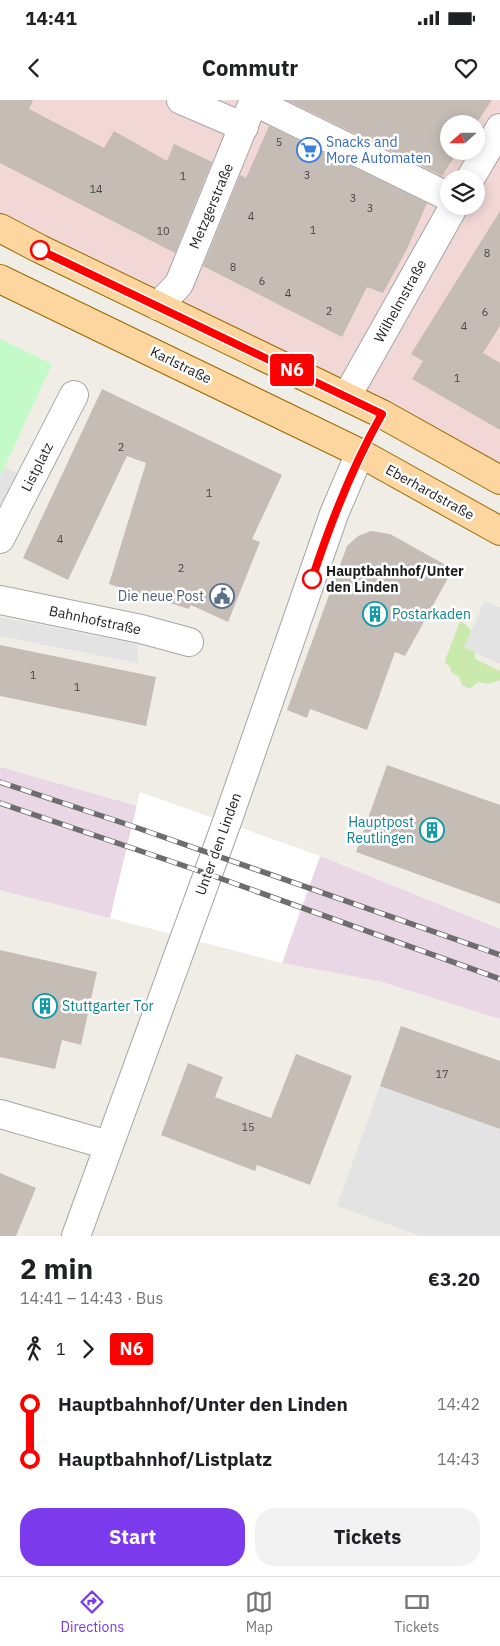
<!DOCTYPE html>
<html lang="en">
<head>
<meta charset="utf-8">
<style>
  body { margin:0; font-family:"IBM Plex Sans",sans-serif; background:#f2f2f2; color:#202124; height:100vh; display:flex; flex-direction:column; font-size:19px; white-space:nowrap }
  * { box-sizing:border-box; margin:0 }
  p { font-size:16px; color:#757577 }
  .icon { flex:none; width:28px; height:28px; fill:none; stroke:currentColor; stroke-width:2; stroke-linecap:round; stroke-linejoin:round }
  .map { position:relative; height:1136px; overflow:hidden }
  .side { display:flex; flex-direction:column; background:#fff; flex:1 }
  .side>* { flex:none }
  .badge { padding:0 10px; border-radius:4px; font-size:18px; line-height:32px }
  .needle { width:32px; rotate:249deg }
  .buttons { position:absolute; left:440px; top:15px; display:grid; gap:10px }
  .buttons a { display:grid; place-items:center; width:45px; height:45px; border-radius:50%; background:#fff; box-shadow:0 2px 12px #0003; font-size:25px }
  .map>.badge { position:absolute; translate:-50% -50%; box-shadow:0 0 0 2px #fff }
  .legs { display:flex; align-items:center; gap:8px; height:55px; padding:0 20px; font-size:16px }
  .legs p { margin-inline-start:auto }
  .head { display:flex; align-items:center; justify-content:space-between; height:85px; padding:0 20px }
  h1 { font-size:28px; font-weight:700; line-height:38px }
  .primary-button { display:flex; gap:10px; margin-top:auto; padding:10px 20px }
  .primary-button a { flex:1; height:58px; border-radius:20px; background:#7c3aed; color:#fff; font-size:20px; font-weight:700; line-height:58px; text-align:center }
  .primary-button a+a { background:#f2f2f2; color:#202124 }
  ul { padding:0 20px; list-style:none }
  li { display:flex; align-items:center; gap:18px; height:55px; font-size:19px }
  li i { display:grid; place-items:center; width:8px; height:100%; margin:0 6px; background:currentColor }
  li i::after { content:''; width:12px; height:12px; margin:-6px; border:4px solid; border-radius:50%; background:#fff }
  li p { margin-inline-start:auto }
  li:first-child i { background:linear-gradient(#0000 50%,currentColor 0) }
  li:last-child i { background:linear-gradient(currentColor 50%,#0000 0) }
  .status { display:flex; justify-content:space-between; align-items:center; height:35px; padding:0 25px; background:#fff; direction:ltr }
  .status svg { height:14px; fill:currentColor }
  header { display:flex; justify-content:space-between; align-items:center; height:65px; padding:0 20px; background:#fff; font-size:22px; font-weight:700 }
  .tabs { display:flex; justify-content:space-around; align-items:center; height:70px; border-top:1px solid #e0e0e0; background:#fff; font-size:14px; color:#757577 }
  .tabs a { display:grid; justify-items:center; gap:2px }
  .tabs .active { color:#7c3aed }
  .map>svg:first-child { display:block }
</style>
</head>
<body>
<div class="status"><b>14:41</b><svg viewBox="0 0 49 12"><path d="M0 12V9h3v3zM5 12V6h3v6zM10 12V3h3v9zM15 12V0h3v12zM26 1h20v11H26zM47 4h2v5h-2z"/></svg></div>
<header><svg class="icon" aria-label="back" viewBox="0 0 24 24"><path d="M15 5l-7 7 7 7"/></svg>Commutr<svg class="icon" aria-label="heart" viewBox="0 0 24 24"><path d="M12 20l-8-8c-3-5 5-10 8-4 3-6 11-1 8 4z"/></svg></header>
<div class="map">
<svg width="500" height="1136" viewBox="0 0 500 1136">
  <rect width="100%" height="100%" fill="#f0ede6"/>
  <path fill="#f1d7d5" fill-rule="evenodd" d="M0 0H500V374L0 115ZM449 24H476V51H449ZM449 79H476V106H449Z"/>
  <g fill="#e9d7e5">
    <path d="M0 667 137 706 110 818 0 790Z"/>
    <path d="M320 756 500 829V919L379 881 282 863Z"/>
  </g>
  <path fill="#c9eaac" d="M460 521C477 531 475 540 475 559L500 571V580L488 584 478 582 470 589 462 585 459 577 451 572 450 567 445 563 446 558Z"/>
  <path fill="#c3fac8" d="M0 239 52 264 0 377Z"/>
  <g fill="#e3e3e3">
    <path d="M5 367 23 377 0 423V377Z"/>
    <path d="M485 501 500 508V564L464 547Z"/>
    <path d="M0 517 137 544 138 563 0 536Z"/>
    <path d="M380 986 500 1029V1136H421L337 1106Z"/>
  </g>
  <path fill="#fff" d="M140 692 320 756 282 863 110 818Z"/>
  <g fill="#c5bcb5">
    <path d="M0 0H33L29 9 104 48 114 31 167 61 174 44 212 62 175 153 0 63Z"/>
    <path d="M286 0H492L476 24H449V51H458L442 76Z"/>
    <path d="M269 26 427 103 407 149 383 193 367 187 342 237 203 166 240 75 246 78Z"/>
    <path d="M500 111V226L483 253 500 263V330L412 279 423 261 411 254Z"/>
    <path d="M102 289 282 375 252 439 260 442 228 522 191 505 189 509 109 484 146 363 127 356 68 480 23 458Z"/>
    <path d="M371 431 390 434 453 469 405 556 395 552 367 630 310 609 307 618 287 610 347 446 358 436Z"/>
    <path d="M0 545 156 577 146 626 0 596Z"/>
    <path d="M387 665 500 705V804L356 752Z"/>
    <path d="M0 850 97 872 81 945 62 940 55 969 0 957Z"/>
    <path d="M401 926 500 961V1029L380 986Z"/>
    <path d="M296 954 352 976 310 1085 257 1065 255 1071 161 1035 188 963 223 977 215 997 271 1018Z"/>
    <path d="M0 1073 36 1088 16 1136H0Z"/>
  </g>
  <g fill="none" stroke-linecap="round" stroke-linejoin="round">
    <defs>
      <g id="minor">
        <path d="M181 0 244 27"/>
        <path d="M253 1 449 97"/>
        <path d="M470 79 500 28"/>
        <path d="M158 206 179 184 254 0"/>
        <path d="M347 296 454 106"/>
        <path d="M0 439 74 295"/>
        <path d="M0 500 141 529 189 542"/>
        <path d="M0 1014 108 1045"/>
        <path d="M76 1136 228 719 334 414 360 353"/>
      </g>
      <g id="major">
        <path d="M0 128 40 149 382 314 500 380"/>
        <path d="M0 179 360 353 500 431"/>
      </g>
    </defs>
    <use href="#minor" stroke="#a6a6a6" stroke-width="30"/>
    <use href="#major" stroke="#9a6a00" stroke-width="30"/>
    <use href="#minor" stroke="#fff" stroke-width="28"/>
    <use href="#major" stroke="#fcd59f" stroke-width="28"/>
    <defs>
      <g id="rail">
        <path d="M0 682 132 726 500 855"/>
        <path d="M0 703 211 775 500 879"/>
      </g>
    </defs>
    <use href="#rail" stroke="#6d6d6d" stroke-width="5.5"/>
    <use href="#rail" stroke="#fff" stroke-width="4" stroke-dasharray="11" stroke-linecap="butt"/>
  </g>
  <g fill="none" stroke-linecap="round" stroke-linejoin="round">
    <defs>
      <path id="line-1" d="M40 150 382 314C352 367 331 421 312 479"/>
    </defs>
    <use href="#line-1" stroke="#fff" stroke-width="11"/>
    <use href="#line-1" stroke="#f00" stroke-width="8"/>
  </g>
  <defs>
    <symbol id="supermarket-ring" viewBox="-11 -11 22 22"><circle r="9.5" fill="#fff" stroke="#3f7fe0" stroke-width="1.5"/><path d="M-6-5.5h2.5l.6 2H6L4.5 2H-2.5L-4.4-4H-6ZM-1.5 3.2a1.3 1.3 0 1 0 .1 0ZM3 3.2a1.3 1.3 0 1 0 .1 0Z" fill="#3f7fe0"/></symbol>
    <symbol id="civic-ring" viewBox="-11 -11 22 22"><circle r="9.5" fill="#fff" stroke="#5c6f8a" stroke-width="1.5"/><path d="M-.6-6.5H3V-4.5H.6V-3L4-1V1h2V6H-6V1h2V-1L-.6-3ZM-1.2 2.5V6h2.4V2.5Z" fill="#5c6f8a"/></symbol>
    <symbol id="building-ring" viewBox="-11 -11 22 22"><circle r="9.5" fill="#fff" stroke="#0f9aa8" stroke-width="1.5"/><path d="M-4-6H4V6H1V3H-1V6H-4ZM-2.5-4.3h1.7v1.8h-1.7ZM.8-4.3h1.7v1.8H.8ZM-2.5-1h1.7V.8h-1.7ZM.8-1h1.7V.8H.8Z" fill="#0f9aa8"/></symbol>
  </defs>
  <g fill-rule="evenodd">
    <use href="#supermarket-ring" x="295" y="36" width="28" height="28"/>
    <use href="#civic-ring" x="208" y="482" width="28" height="28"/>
    <use href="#building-ring" x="361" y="500" width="28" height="28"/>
    <use href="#building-ring" x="418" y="716" width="28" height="28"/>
    <use href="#building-ring" x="31" y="892" width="28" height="28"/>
  </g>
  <g fill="#fff" stroke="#f00" stroke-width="2.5">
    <circle cx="40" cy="150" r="9"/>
    <circle cx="312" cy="479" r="9"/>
  </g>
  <g text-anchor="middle" stroke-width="5" stroke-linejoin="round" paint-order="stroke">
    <g font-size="11" fill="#484644">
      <text x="279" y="46">5</text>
      <text x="307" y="79">3</text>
      <text x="183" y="80">1</text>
      <text x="96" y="93">14</text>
      <text x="353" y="102">3</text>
      <text x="370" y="112">3</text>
      <text x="251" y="120">4</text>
      <text x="313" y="134">1</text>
      <text x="163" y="135">10</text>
      <text x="487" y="157">8</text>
      <text x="233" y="171">8</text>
      <text x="262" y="185">6</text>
      <text x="288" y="197">4</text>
      <text x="329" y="215">2</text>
      <text x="485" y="216">6</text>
      <text x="464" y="230">4</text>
      <text x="457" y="282">1</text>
      <text x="121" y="351">2</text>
      <text x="209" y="397">1</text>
      <text x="60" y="443">4</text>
      <text x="181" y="472">2</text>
      <text x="33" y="579">1</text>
      <text x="77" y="591">1</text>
      <text x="442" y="978">17</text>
      <text x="248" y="1031">15</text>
    </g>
    <g font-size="14" fill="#366cbe" stroke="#fff" text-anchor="start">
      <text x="326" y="47">Snacks and<tspan x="326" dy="16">More Automaten</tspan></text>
    </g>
    <g font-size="14" fill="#1f1f1f" stroke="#fff">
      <text transform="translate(211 106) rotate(-67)" y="5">Metzgerstraße</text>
      <text transform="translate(400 201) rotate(-61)" y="5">Wilhelmstraße</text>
      <text transform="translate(181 265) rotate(26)" y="5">Karlstraße</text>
      <text transform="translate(37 367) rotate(-63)" y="5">Listplatz</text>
      <text transform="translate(430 392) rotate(29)" y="5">Eberhardstraße</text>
      <text transform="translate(95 520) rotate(12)" y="5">Bahnhofstraße</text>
      <text transform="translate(218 744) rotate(-70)" y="5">Unter den Linden</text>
    </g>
    <g font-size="14" font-weight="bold" fill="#1f1f1f" stroke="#fff" text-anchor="start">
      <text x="326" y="476">Hauptbahnhof/Unter<tspan x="326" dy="16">den Linden</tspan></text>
    </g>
    <g font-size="14" fill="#4e5e75" stroke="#fff" text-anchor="end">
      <text x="204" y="501">Die neue Post</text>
    </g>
    <g font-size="14" fill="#0d838f" stroke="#fff" text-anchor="start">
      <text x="392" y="519">Postarkaden</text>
      <text x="414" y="727" text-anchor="end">Hauptpost<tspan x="414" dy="16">Reutlingen</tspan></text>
      <text x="62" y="911">Stuttgarter Tor</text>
    </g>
  </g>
</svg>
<div class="buttons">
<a><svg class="needle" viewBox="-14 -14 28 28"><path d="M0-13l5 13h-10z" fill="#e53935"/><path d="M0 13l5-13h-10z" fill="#757577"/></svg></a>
<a><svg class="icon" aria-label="layers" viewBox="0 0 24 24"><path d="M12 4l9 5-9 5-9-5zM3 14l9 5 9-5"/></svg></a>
</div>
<b class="badge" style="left:292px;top:270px;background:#f00;color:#fff">N6</b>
</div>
<section class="side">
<div class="head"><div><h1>2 min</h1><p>14:41 – 14:43 · Bus</p></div><b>€3.20</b></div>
<div class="legs"><svg class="icon" aria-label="walk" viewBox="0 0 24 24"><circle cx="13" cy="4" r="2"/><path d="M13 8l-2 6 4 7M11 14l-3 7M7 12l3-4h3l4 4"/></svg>1<svg class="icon" aria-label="forward" viewBox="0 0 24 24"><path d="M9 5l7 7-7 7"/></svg><b class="badge" style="background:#f00;color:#fff">N6</b></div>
<ul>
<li><i style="color:#f00"></i><b>Hauptbahnhof/Unter den Linden</b><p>14:42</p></li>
<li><i style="color:#f00"></i><b>Hauptbahnhof/Listplatz</b><p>14:43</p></li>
</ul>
<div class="primary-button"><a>Start</a><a>Tickets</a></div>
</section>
<nav class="tabs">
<a class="active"><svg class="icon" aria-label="directions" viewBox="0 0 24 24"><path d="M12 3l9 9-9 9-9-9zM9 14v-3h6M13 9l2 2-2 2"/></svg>Directions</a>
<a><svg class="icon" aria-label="map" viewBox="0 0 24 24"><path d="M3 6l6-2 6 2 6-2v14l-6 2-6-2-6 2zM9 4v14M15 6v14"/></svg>Map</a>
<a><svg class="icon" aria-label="tickets" viewBox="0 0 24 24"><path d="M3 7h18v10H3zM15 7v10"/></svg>Tickets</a>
</nav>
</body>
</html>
